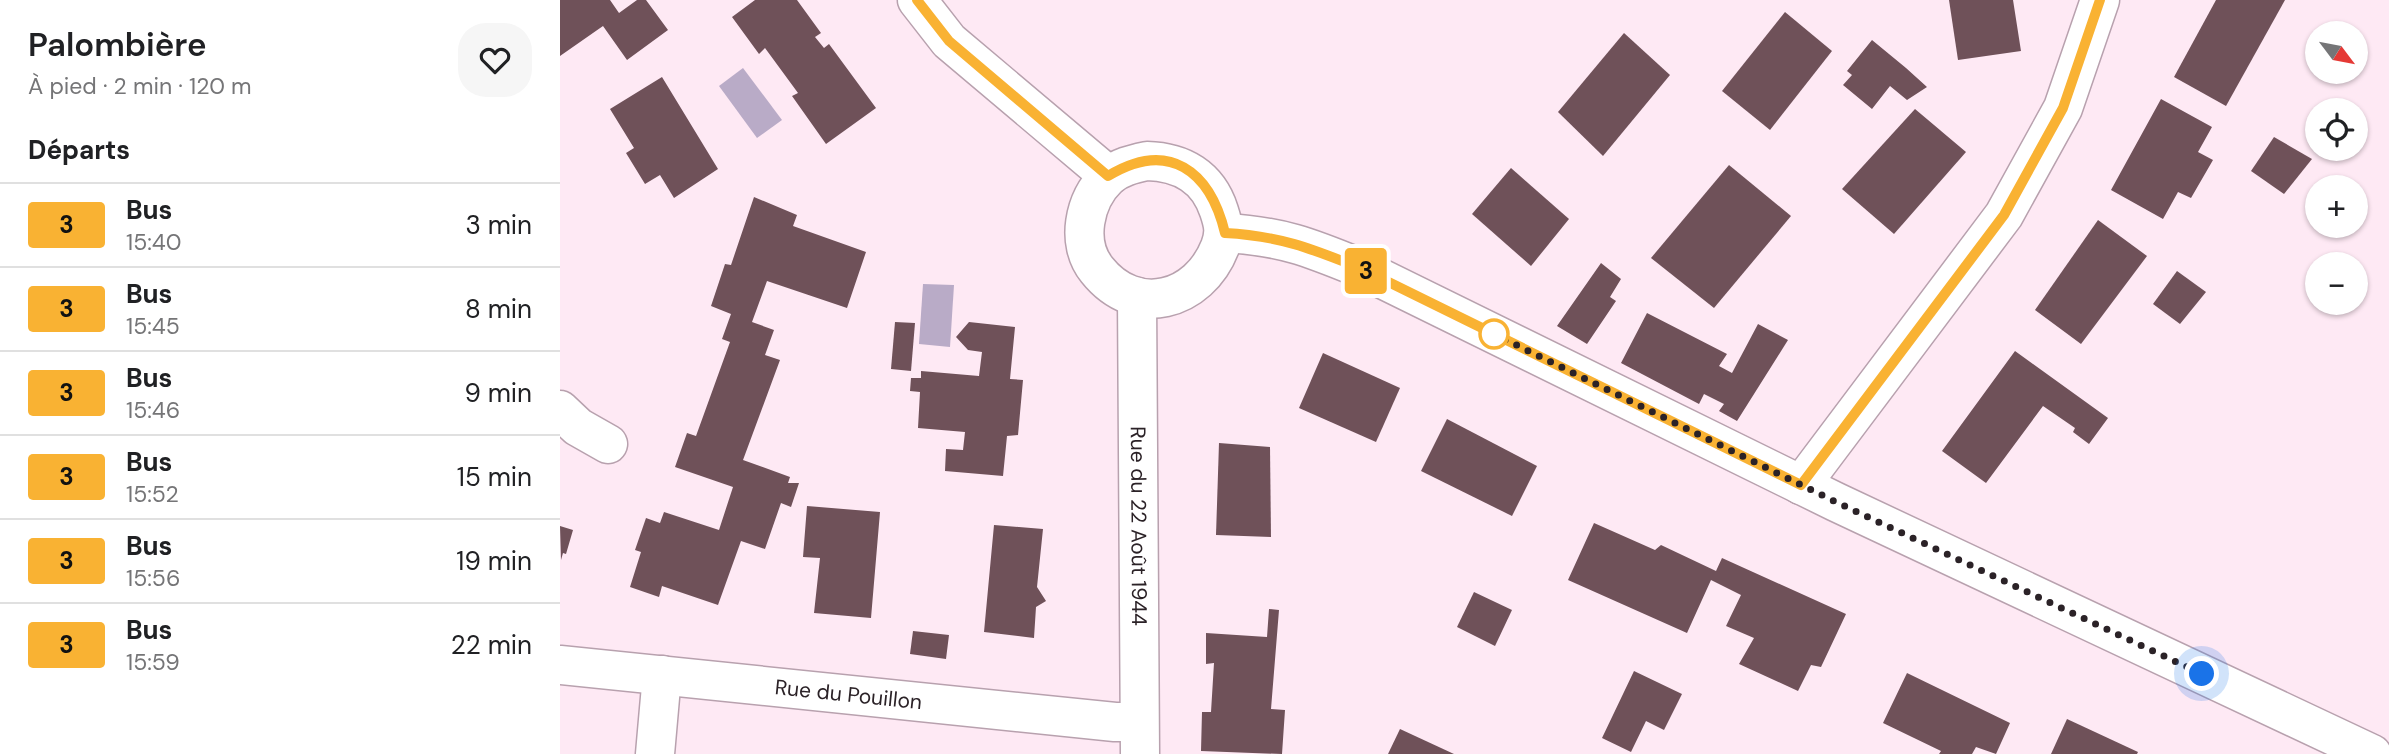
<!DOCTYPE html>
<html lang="fr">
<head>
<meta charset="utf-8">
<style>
  body { margin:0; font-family:"DM Sans",sans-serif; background:#f6f6f6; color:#202124; height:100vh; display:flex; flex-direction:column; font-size:26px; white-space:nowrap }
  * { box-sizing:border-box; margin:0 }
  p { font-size:23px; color:#757577 }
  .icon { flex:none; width:38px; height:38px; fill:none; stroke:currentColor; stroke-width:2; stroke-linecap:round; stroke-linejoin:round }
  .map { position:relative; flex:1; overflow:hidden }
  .drawer { display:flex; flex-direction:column; background:#fff; width:560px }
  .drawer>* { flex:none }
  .badge { padding:0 14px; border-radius:5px; font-size:24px; line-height:46px }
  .needle { width:46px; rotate:122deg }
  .tools { position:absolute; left:1745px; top:21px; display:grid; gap:14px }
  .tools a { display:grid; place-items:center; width:63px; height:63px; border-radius:50%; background:#fff; box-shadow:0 2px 5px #0004; font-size:35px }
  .you { position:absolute; width:35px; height:35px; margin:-18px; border:5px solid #fff; border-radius:50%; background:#1a73e8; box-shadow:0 0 0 10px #1a73e833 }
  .map>.badge { position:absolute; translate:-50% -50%; box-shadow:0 0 0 4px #fff }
  h2 { padding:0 28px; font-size:26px; line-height:63px }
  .round { display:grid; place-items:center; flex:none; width:74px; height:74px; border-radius:28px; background:#f6f6f6 }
  .overview { display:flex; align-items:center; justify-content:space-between; height:119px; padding:0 28px }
  h1 { font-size:33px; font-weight:600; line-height:52px }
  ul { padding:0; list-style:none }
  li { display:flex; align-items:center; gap:21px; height:84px; padding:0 28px; border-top:2px solid #e0e0e0 }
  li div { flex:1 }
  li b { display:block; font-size:26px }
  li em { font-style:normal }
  li .badge { min-width:77px; font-weight:700; text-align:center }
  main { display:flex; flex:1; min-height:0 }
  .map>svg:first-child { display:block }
</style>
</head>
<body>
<main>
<section class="drawer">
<div class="overview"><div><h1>Palombière</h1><p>À pied · 2 min · 120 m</p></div><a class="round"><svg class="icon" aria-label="heart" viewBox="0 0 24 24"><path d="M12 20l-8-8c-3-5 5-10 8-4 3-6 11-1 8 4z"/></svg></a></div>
<h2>Départs</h2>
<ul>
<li><span class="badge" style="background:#f9b233;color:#111">3</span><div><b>Bus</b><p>15:40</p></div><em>3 min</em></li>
<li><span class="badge" style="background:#f9b233;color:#111">3</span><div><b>Bus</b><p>15:45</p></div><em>8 min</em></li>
<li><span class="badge" style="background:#f9b233;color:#111">3</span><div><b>Bus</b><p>15:46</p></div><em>9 min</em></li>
<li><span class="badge" style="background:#f9b233;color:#111">3</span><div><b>Bus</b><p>15:52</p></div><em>15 min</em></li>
<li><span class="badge" style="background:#f9b233;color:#111">3</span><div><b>Bus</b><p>15:56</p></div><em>19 min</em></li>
<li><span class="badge" style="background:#f9b233;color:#111">3</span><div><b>Bus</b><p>15:59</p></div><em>22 min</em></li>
</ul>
</section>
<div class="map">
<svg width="1829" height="754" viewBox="0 0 1829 754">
  <rect width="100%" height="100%" fill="#fee9f4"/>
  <g fill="#b9abc7">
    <path d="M183 68 222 120 197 138 159 86Z"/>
    <path d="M363 284 394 285 390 347 359 344Z"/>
  </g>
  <g fill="#6f5159">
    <path d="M0 0H50L59 13 77 0H86L108 30 67 60 43 26 0 56Z"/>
    <path d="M195 0H237L261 33 255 37 264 48 269 44 316 108 266 144 232 96 238 93 205 48 199 54 172 17Z"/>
    <path d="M1389 0H1453L1461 51 1398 60Z"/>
    <path d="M1656 0H1725L1666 106 1614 77Z"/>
    <path d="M1225 12 1272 51 1210 130 1162 91Z"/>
    <path d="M1064 33 1110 75 1043 156 998 112Z"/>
    <path d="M1312 40 1346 68 1367 87 1347 100 1330 86 1312 109 1283 85 1292 75 1287 71Z"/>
    <path d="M102 77 158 169 114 198 100 175 85 184 66 153 74 148 50 109Z"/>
    <path d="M1601 99 1652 127 1638 152 1653 160 1631 198 1618 192 1603 219 1551 190Z"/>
    <path d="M1355 109 1406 152 1334 234 1282 189Z"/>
    <path d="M1714 137 1752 159 1724 194 1691 171Z"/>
    <path d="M1169 165 1231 216 1154 308 1091 258Z"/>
    <path d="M951 168 1009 219 971 266 912 214Z"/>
    <path d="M194 197 237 215 233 226 306 252 287 308 207 281 192 322 214 330 205 355 220 360 183 460 230 477 228 483H239L231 507 221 503 205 549 181 541 158 605 102 586 99 597 70 587 81 552 75 550 86 518 100 523 104 512 159 530 173 487 115 467 127 433 136 436 170 342 162 339 171 314 151 306 165 264 171 265Z"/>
    <path d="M1538 220 1587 256 1521 344 1475 310Z"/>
    <path d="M1041 263 1061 279 1050 297 1056 301 1027 344 997 326Z"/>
    <path d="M1617 271 1646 292 1620 324 1593 304Z"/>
    <path d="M1087 313 1167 354 1159 366 1172 373 1198 324 1228 340 1177 421 1159 411 1164 404 1144 394 1139 404 1061 363Z"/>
    <path d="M335 322 355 323 351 371 331 369Z"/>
    <path d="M409 322 455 327 450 379 463 380 458 435 447 436 443 476 385 471 386 449 403 450 405 432 358 428 360 392 350 391 351 378H361V371L419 376 422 352 408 350 396 337Z"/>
    <path d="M1455 351 1548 418 1529 444 1513 432 1515 428 1483 406 1426 483 1382 451Z"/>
    <path d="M763 353 840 388 816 442 739 408Z"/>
    <path d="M887 419 977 466 952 516 861 471Z"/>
    <path d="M659 443 710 447 711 537 656 535Z"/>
    <path d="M247 506 320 512 311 618 254 613 260 558 243 557Z"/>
    <path d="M1034 523 1095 550 1101 545 1156 571 1162 558 1286 614 1261 667 1251 665 1238 691 1179 664 1194 638 1166 626 1181 595 1151 580 1127 633 1008 580Z"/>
    <path d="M434 525 483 529 477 587 486 601 476 607 474 638 424 632Z"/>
    <path d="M0 526 13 530 6 554 3 553 1 560Z"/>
    <path d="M914 592 952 610 935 646 897 627Z"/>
    <path d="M709 609 719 610 711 709 725 710 722 754 641 751 642 712H651L654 663 646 664V633L707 637Z"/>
    <path d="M353 631 389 635 386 659 350 654Z"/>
    <path d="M1074 671 1122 694 1104 730 1086 721 1071 752 1042 738Z"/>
    <path d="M1347 673 1450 723 1436 754 1416 747 1412 754H1379L1381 751 1323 723Z"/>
    <path d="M1507 719 1578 752 1577 754H1491Z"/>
    <path d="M840 729 894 754H828Z"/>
  </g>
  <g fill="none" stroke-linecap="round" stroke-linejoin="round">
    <defs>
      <g id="minor">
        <path d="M357 0 389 41 549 176"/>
        <path d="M587 161C622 162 648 177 659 211 664 226 665 233 660 247 639 301 576 319 537 270 515 243 524 200 548 177 559 167 573 164 587 161Z"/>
        <path d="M665 233C721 236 749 247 800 268L1276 502 1812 754"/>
        <path id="s1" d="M577 297 580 754"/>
        <path d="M0 410 18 427 48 444"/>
        <path d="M1241 485 1444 215 1503 108 1540 0"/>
        <path id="s2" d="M0 665 555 722H578"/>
        <path d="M95 754 102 675"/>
      </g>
    </defs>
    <use href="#minor" stroke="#b8a1ae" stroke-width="41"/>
    <use href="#minor" stroke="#fff" stroke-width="38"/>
  </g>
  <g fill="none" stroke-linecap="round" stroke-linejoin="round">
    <defs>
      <path id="line" d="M357 0 389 41 548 176C609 139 650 171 665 233 720 236 750 248 800 268L1241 485 1444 215 1503 108 1540 0"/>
    </defs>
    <use href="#line" stroke="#fff" stroke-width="16"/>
    <use href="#line" stroke="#f9b233" stroke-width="10"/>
    <path stroke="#2b2227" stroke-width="7" stroke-dasharray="0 12.6" d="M934 334 1276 502 1642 674"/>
  </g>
  <circle fill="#fff" stroke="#f9b233" stroke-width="3.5" cx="934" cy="334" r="14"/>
  <g text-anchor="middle" stroke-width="7" stroke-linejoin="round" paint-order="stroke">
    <g font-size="21" fill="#2b2227" stroke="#fff">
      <text dy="7" stroke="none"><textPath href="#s1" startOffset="229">Rue du 22 Août 1944</textPath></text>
      <text dy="7" stroke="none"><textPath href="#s2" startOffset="290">Rue du Pouillon</textPath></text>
    </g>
  </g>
</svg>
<div class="tools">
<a><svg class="needle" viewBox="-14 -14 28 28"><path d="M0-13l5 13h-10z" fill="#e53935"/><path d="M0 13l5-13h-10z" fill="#757577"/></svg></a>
<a><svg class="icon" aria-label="locate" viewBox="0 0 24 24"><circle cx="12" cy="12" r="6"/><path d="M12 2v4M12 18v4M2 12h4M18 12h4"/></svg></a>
<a>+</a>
<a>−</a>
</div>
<div class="you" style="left:1642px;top:674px"></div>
<b class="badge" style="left:806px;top:271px;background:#f9b233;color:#111">3</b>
</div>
</main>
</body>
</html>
